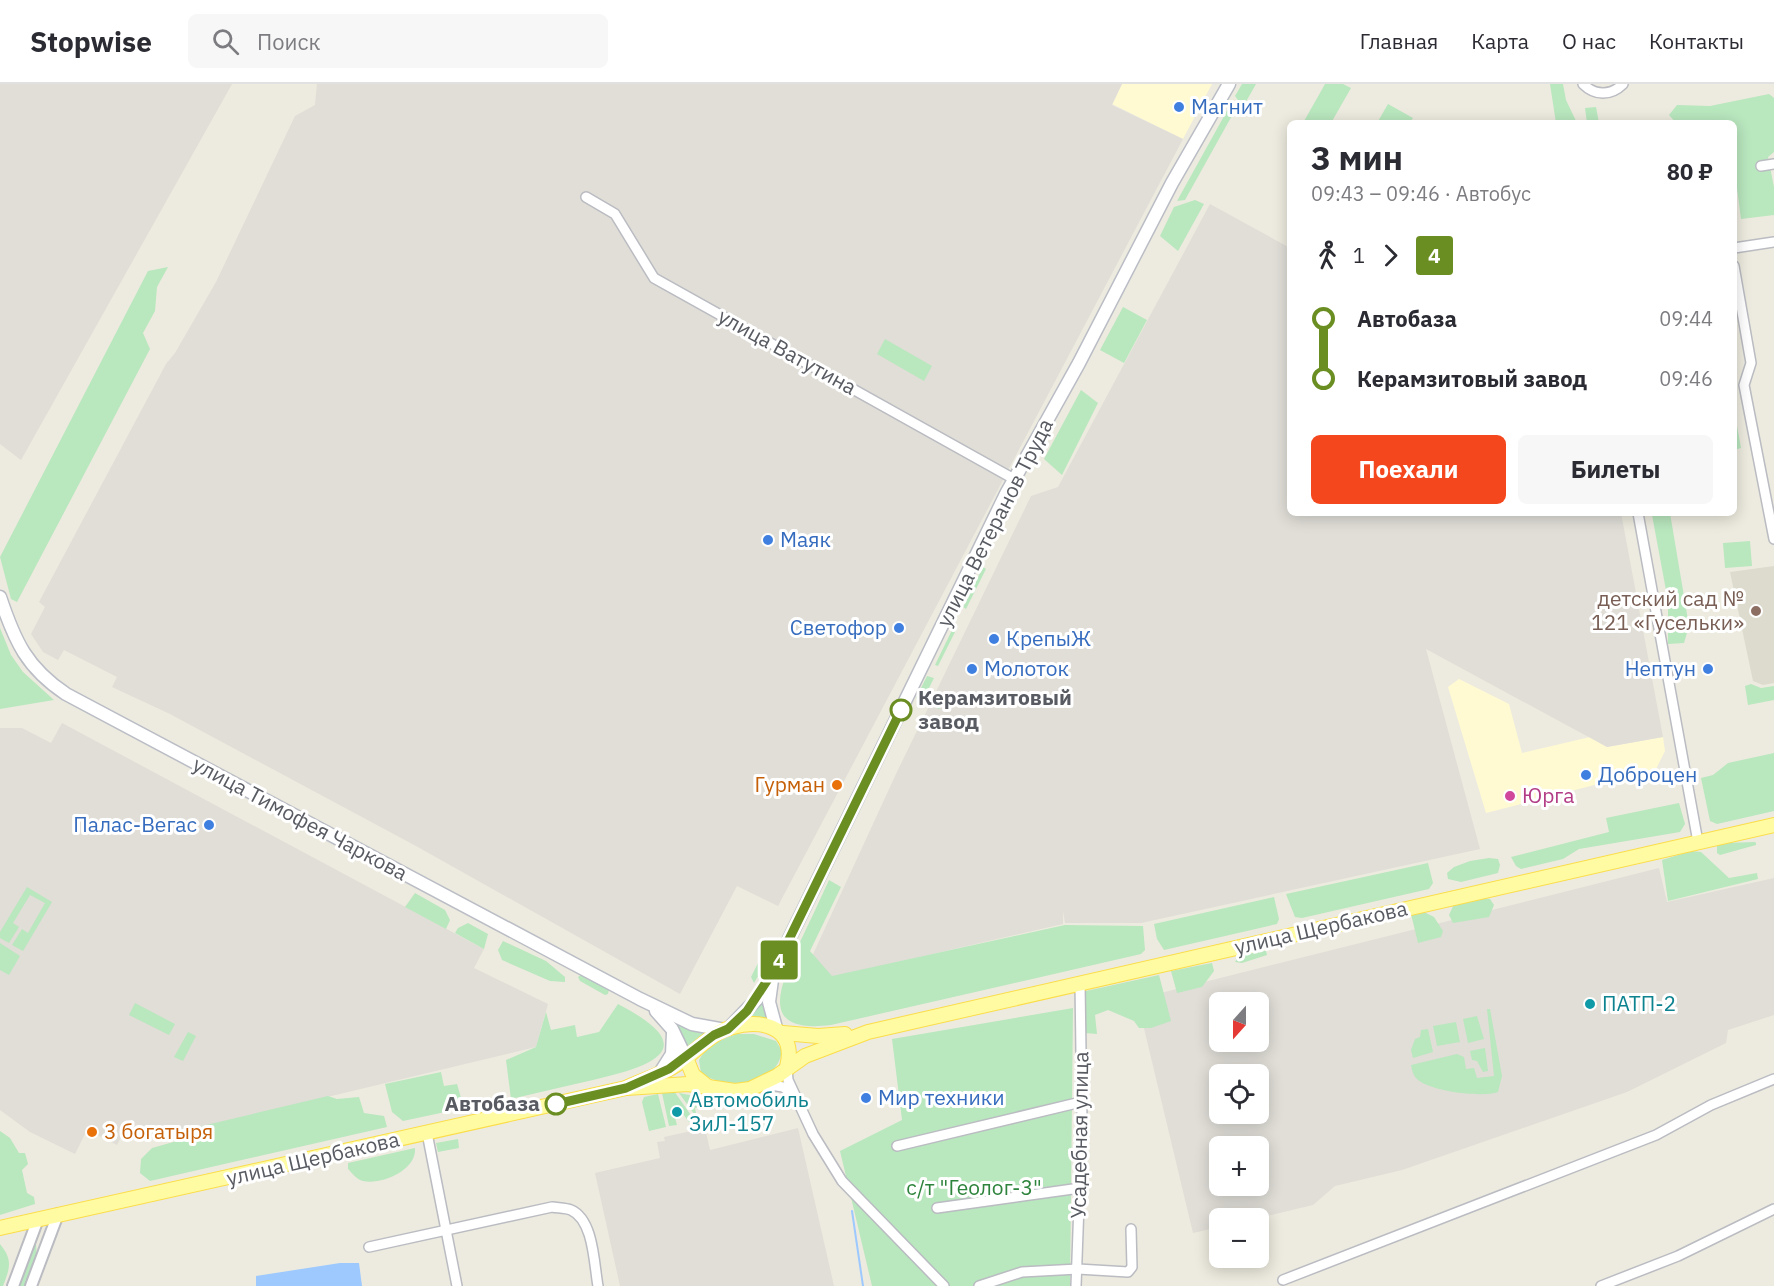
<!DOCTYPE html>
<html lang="ru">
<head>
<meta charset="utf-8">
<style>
  body { margin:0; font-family:"IBM Plex Sans",sans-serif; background:#f7f7f7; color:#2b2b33; height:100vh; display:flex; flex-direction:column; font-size:22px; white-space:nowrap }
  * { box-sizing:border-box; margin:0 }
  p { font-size:20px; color:#7c7c81 }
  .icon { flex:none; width:33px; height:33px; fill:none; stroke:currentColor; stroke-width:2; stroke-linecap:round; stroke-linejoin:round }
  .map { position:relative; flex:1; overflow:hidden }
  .side { position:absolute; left:1287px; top:36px; width:450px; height:396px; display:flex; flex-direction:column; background:#fff; border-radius:9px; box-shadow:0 3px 15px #0003 }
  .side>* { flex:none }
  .badge { padding:0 12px; border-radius:4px; font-size:21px; line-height:39px }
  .needle { width:39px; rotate:201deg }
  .buttons { position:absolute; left:1209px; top:908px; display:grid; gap:12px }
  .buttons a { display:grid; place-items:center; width:60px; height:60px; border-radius:9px; background:#fff; box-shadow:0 3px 15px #0003; font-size:30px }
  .map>.badge { position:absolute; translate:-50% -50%; box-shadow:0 0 0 3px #fff }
  .legs { display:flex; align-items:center; gap:9px; height:66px; padding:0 24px; font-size:20px }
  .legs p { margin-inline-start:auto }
  .headline { display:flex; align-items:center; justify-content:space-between; height:102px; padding:0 24px }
  h1 { font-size:33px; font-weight:700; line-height:45px }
  .button { display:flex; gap:12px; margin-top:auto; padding:12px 24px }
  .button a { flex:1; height:69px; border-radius:9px; background:#f5471d; color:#fff; font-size:24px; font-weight:700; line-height:69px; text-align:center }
  .button a+a { background:#f7f7f7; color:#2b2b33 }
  ul { padding:0 24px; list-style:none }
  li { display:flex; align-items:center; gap:21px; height:60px; font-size:22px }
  li i { display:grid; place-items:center; width:9px; height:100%; margin:0 8px; background:currentColor }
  li i::after { content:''; width:15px; height:15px; margin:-8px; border:4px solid; border-radius:50%; background:#fff }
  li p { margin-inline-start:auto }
  li:first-child i { background:linear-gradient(#0000 50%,currentColor 0) }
  li:last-child i { background:linear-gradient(currentColor 50%,#0000 0) }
  header { display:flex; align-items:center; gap:36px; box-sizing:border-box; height:84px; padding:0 30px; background:#fff; border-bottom:2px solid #e1e1e2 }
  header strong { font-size:28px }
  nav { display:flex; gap:33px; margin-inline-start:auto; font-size:21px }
  .search { width:420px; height:54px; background:#f7f7f7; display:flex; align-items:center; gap:15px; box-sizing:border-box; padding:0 21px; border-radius:9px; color:#7c7c81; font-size:22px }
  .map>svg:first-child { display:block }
</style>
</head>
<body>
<header>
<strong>Stopwise</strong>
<div class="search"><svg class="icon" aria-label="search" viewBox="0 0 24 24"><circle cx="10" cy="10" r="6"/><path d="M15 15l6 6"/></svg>Поиск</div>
<nav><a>Главная</a><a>Карта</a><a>О нас</a><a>Контакты</a></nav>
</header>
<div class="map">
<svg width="1774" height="1202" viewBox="0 0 1774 1202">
  <rect width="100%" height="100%" fill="#edebdf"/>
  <g fill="#fffad2">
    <path d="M1122 0H1212L1183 55 1112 20Z"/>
    <path d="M1459 595 1509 620 1522 669 1590 653 1607 663 1663 653 1665 667 1656 685 1486 729 1448 603Z"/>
  </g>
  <g fill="#e0ded7" fill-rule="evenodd">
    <path d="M0 0H232L21 376 0 360Z"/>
    <path d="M317 0H1122L1112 21 1183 55 778 822 737 802 680 910 416 762 170 630 112 603 117 593 64 566 58 576 43 568 31 550 45 523 39 518 166 280 175 269 216 198 295 32 315 21Z"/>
    <path d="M1210 120 1290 164V429H1621L1663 653 1607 663 1426 565 1480 765 1141 839H1065L1063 827V840L807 899 803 892 896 690 1031 412 1058 403Z"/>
    <path d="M62 639 484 865 474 884 548 920 536 963 139 1058 123 1049 117 1061 87 1046 75 1070 30 1048 0 1026V644H22L51 659Z"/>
    <path d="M1659 784 1667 818 1774 794V931L1728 946 1726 959 1627 1008 1402 1086 1335 1102 1313 1121 1258 1134H1220L1219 1143 1193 1149 1137 915ZM1220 918H1258V957H1220ZM1220 990H1258V1029H1220ZM1220 1062H1258V1101H1220Z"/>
    <path d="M705 1044 710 1066 798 1044 834 1202H620L595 1089 660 1074 657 1058 665 1057 664 1053Z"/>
  </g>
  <path fill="#dcdbce" d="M1774 482V599L1763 601 1753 597 1730 488Z"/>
  <g fill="#b9e7be">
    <path d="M1242 0H1256L1243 23 1235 12Z"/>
    <path d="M1325 0H1343L1351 4 1331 39H1303Z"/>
    <path d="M1550 0H1563L1566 16 1577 39H1556Z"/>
    <path d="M1769 10 1774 14V68L1768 73 1774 103V131L1741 135 1734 81V39H1676L1669 31 1677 21 1710 22Z"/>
    <path d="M1388 20 1413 34 1410 39H1377Z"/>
    <path d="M1596 23 1599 39H1587L1585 24Z"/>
    <path d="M1228 25 1234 28 1185 116 1177 117Z"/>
    <path d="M1195 116 1204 120 1178 167 1160 152 1174 123Z"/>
    <path d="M168 183 157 203 155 227 143 249 150 265 17 518 11 515 0 473 148 187Z"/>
    <path d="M1123 223 1147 236 1124 279 1100 266Z"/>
    <path d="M885 255 932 282 924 297 877 270Z"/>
    <path d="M1081 306 1098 319 1062 391 1044 375Z"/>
    <path d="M1734 325 1741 364 1734 366Z"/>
    <path d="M1656 429H1670L1689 542 1684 559 1668 560V517L1652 431Z"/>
    <path d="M1750 457 1752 482 1725 484 1723 459Z"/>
    <path d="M983 483 986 485 966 525 963 523Z"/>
    <path d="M0 544 11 571 23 588 54 616 0 625Z"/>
    <path d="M953 544H957L938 582 935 581Z"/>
    <path d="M927 592 934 594 924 614 941 623 939 625 916 614Z"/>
    <path d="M1751 600 1761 604 1774 602V616L1748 621 1745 602Z"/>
    <path d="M1774 669V727L1717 740 1710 737 1701 694 1713 691 1728 679Z"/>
    <path d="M1679 719 1685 740 1680 748 1579 765 1563 775 1521 785 1516 782 1511 773 1609 748 1606 734Z"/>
    <path d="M1725 759 1755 758 1756 759V761L1720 771 1717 769V761Z"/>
    <path d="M1691 767 1701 768 1729 794 1757 789 1758 795 1668 817 1662 776Z"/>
    <path d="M1489 774 1498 775 1500 781 1498 789 1461 798 1448 795 1447 789 1454 783 1470 777Z"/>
    <path d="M1428 779 1433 799 1429 805 1302 834 1295 833 1286 810Z"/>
    <path d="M829 796 841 803 810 867 832 892 1065 841 1143 842 1145 866 1141 870 831 941C758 950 779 904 799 860 809 839 819 818 829 796Z"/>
    <path d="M27 803 52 818 23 867 12 861 22 845 28 849 45 819 30 811 13 839 19 843 9 859 0 854V848Z"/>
    <path d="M415 809 445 826 450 836 446 845 405 823Z"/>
    <path d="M1274 813 1279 835 1277 840 1164 866 1157 855 1154 840Z"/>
    <path d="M1482 814 1490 815 1494 821 1489 833 1453 839 1449 831 1454 820Z"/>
    <path d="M1424 828 1434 833 1443 847 1441 853 1418 859 1411 830Z"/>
    <path d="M468 839 488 850 484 865 455 849 458 844Z"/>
    <path d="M503 857 546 877 565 893V898L550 897 502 876 498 866Z"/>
    <path d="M0 859 20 872 9 891 0 886Z"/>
    <path d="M1261 867H1266L1267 871 1242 879 1235 878 1239 872Z"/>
    <path d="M759 877 765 880 754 899 751 893Z"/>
    <path d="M1212 879 1214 887 1202 903 1177 909 1171 887Z"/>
    <path d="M582 890 609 905 608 910 605 911 580 897 578 893Z"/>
    <path d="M1159 891 1171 937 1151 944H1139L1134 937 1108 926 1095 931 1097 950 1085 949 1086 907Z"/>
    <path d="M764 913 763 923 768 940 745 937Z"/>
    <path d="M135 919 175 940 169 951 129 931Z"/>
    <path d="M618 920C703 964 655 982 593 996 565 1002 538 1009 511 1015L506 976 536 963 546 928 551 946 575 941 577 953 599 948Z"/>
    <path d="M1073 924 1070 1202H872L840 1067 902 1036 892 955Z"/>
    <path d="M1487 925H1490L1502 992 1498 1008C1482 1014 1427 1007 1416 994 1413 991 1412 986 1411 981L1457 970 1464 973 1466 985 1474 984 1477 994 1494 992Z"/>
    <path d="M1477 932 1484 955 1468 959 1463 935Z"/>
    <path d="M672 936 707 949 687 964Z"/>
    <path d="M1456 938 1460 958 1437 962 1433 942Z"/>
    <path d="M1428 945 1433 968 1413 974 1411 966 1415 955 1420 953 1421 946Z"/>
    <path d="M188 948 196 952 183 977 174 973Z"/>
    <path d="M737 950H754L776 957 782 967C777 1003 724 1006 701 989L699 976C707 961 722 955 737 950Z"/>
    <path d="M1485 964 1488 987 1483 988 1477 977 1472 976 1470 967Z"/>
    <path d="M441 988 444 1002 457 1000 464 1024 403 1037 392 1028 385 1000Z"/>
    <path d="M674 1007 695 1037 689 1038 677 1022 672 1023 677 1041 669 1042 662 1009Z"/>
    <path d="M679 1009 705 1014 709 1020 695 1024 697 1034Z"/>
    <path d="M658 1010 666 1043 649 1047 642 1018 644 1013Z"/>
    <path d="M328 1012 337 1015 359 1013 364 1029 384 1032 387 1043 150 1097 140 1089 141 1075 152 1064 177 1057 181 1047Z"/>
    <path d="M0 1047 10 1054 19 1069H25L28 1080 22 1086 27 1109 34 1113 35 1120 0 1131Z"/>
    <path d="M458 1055 459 1064 438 1068 436 1059Z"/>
    <path d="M415 1064C417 1086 382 1101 363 1097 357 1096 352 1089 348 1085V1079Z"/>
    <path d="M36 1159 37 1177 27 1202H18Z"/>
    <path d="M0 1160C13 1176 10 1184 3 1202H0Z"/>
  </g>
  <path fill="#9dc9ff" d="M340 1179H359L362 1202H256V1192Z"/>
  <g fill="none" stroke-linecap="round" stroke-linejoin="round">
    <path stroke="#9dc9ff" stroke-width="2" d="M852 1127 863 1202"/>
    <defs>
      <g id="minor">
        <path d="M1583 0C1595 12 1611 12 1623 0"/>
        <path d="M1761 82 1774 80"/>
        <path d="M586 113 615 130 654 194 1014 395"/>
        <path d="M1734 164 1774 158"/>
        <path d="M1734 182 1751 279 1744 301 1774 455"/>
        <path d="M1638 429 1698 758"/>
        <path d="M787 983 788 996 813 1050 842 1097 944 1202"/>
        <path d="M764 1000 783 1003 794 1011"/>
        <path d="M427 1049 457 1202"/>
        <path d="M897 1062 1081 1018"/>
        <path d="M937 1124 1080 1104"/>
        <path d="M369 1163 552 1123C558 1124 566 1124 571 1126 594 1136 594 1181 598 1202"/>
        <path d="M1283 1196 1656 1051 1711 1021 1774 995"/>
        <path d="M979 1202 1022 1188 1078 1185 1128 1188 1132 1183 1131 1145"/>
        <path d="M1076 1202 1082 1038 1080 899"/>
        <path d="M1601 1202 1678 1172 1774 1125"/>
      </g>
      <g id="tertiary">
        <path d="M13 1202 38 1135"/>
        <path d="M31 1202 58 1130"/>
      </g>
      <g id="secondary">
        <path d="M0 513C15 558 27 584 66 610L640 915 692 940 725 946"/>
        <path d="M772 896 769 918 776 944"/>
        <path d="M656 927 672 945 686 974"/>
        <path d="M729 944 757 915 774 886 1006 410 1079 279 1172 99 1229 0"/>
        <path d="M660 989 672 970 673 949"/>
      </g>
      <g id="primary">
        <path d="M783 949 818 952 845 950"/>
        <path d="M686 974 693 991 707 1002"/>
        <path d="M626 1004 688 1000 735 1007 750 1005 777 992 805 972 868 948 1774 741"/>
        <path d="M0 1144 626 1004C643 996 661 991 676 981 693 971 705 954 724 946 756 933 798 940 787 983"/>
      </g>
    </defs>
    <use href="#minor" stroke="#babcc2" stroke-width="12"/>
    <use href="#tertiary" stroke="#babcc2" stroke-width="14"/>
    <use href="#secondary" stroke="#babdc5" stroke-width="15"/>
    <use href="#primary" stroke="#fbdd4a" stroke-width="16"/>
    <use href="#minor" stroke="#fff" stroke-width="9"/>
    <use href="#tertiary" stroke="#fff" stroke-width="10"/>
    <use href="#secondary" stroke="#fff" stroke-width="12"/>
    <use href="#primary" stroke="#fffba2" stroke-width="14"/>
  </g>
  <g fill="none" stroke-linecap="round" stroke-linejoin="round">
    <defs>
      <path id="line-1" d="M556 1020 626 1004 669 985 714 951 728 945 747 927 774 886 901 626"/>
    </defs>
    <use href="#line-1" stroke="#fff" stroke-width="14"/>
    <use href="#line-1" stroke="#6b8e23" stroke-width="9"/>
  </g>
  <g fill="#3f7fe0" stroke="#fff" stroke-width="2">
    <circle cx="1179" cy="23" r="6"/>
    <circle cx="768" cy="456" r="6"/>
    <circle cx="899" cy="544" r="6"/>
    <circle cx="994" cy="555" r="6"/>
    <circle cx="972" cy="585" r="6"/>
    <circle cx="1708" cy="585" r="6"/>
    <circle cx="1586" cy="691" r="6"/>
    <circle cx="209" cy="741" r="6"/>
    <circle cx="866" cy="1014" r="6"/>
  </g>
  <circle fill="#8d6e63" stroke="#fff" stroke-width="2" cx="1756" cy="527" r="6"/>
  <g fill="#fff" stroke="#6b8e23" stroke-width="3">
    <circle cx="901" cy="626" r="10"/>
    <circle cx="556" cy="1020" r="10"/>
  </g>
  <g fill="#e8710a" stroke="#fff" stroke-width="2">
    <circle cx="837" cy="701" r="6"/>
    <circle cx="92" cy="1048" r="6"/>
  </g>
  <circle fill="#d1479c" stroke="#fff" stroke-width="2" cx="1510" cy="712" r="6"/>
  <g fill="#0f9aa8" stroke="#fff" stroke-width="2">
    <circle cx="1590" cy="920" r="6"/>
    <circle cx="677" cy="1028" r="6"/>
  </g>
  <g text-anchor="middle" stroke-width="6" stroke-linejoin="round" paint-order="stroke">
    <g font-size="21" fill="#366cbe" stroke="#fff" text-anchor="start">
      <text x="1191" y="30">Магнит</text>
      <text x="780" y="463">Маяк</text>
      <text x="887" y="551" text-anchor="end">Светофор</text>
      <text x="1006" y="562">КрепыЖ</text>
      <text x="984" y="592">Молоток</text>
      <text x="1696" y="592" text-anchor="end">Нептун</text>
      <text x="1598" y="698">Доброцен</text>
      <text x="197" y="748" text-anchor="end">Палас-Вегас</text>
      <text x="878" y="1021">Мир техники</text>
    </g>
    <g font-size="21" fill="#585b62" stroke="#fff">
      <text transform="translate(787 268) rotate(29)" y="7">улица Ватутина</text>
      <text transform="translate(995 439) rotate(-63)" y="7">улица Ветеранов Труда</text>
      <text transform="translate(300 735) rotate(28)" y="7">улица Тимофея Чаркова</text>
      <text transform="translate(1321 844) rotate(-13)" y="7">улица Щербакова</text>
      <text transform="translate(1080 1051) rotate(-89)" y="7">Усадебная улица</text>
      <text transform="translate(313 1075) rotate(-13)" y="7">улица Щербакова</text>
    </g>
    <g font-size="21" fill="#785e54" stroke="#fff" text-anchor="end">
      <text x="1744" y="522">детский сад №<tspan x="1744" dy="24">121 «Гусельки»</tspan></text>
    </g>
    <g font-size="21" font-weight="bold" fill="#585b62" stroke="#fff" text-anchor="start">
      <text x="918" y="621">Керамзитовый<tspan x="918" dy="24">завод</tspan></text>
      <text x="540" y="1027" text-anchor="end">Автобаза</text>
    </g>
    <g font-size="21" fill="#c56008" stroke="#fff" text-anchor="end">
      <text x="825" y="708">Гурман</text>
      <text x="104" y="1055" text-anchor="start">3 богатыря</text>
    </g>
    <g font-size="21" fill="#b23c85" stroke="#fff" text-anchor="start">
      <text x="1522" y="719">Юрга</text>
    </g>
    <g font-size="21" fill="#0d838f" stroke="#fff" text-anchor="start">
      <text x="1602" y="927">ПАТП-2</text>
      <text x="689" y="1023">Автомобиль<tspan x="689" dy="24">ЗиЛ-157</tspan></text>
    </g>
    <g font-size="21" fill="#2e843c" stroke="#fff">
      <text x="974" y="1111">с/т "Геолог-3"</text>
    </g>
  </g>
</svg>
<div class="buttons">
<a><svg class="needle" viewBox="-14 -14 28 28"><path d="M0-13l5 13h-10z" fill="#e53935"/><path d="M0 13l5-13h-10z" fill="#7c7c81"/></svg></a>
<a><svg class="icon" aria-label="locate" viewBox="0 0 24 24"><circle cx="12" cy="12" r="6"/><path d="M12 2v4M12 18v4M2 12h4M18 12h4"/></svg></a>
<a>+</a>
<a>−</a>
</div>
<b class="badge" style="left:779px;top:876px;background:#6b8e23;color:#fff">4</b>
<section class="side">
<div class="headline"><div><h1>3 мин</h1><p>09:43 – 09:46 · Автобус</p></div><b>80 ₽</b></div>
<div class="legs"><svg class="icon" aria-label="walk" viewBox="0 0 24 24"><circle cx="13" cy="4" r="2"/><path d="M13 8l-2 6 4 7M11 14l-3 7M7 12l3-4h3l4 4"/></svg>1<svg class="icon" aria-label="forward" viewBox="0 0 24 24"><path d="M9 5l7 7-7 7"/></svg><b class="badge" style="background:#6b8e23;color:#fff">4</b></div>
<ul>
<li><i style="color:#6b8e23"></i><b>Автобаза</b><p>09:44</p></li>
<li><i style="color:#6b8e23"></i><b>Керамзитовый завод</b><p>09:46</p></li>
</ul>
<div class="button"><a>Поехали</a><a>Билеты</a></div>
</section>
</div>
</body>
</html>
